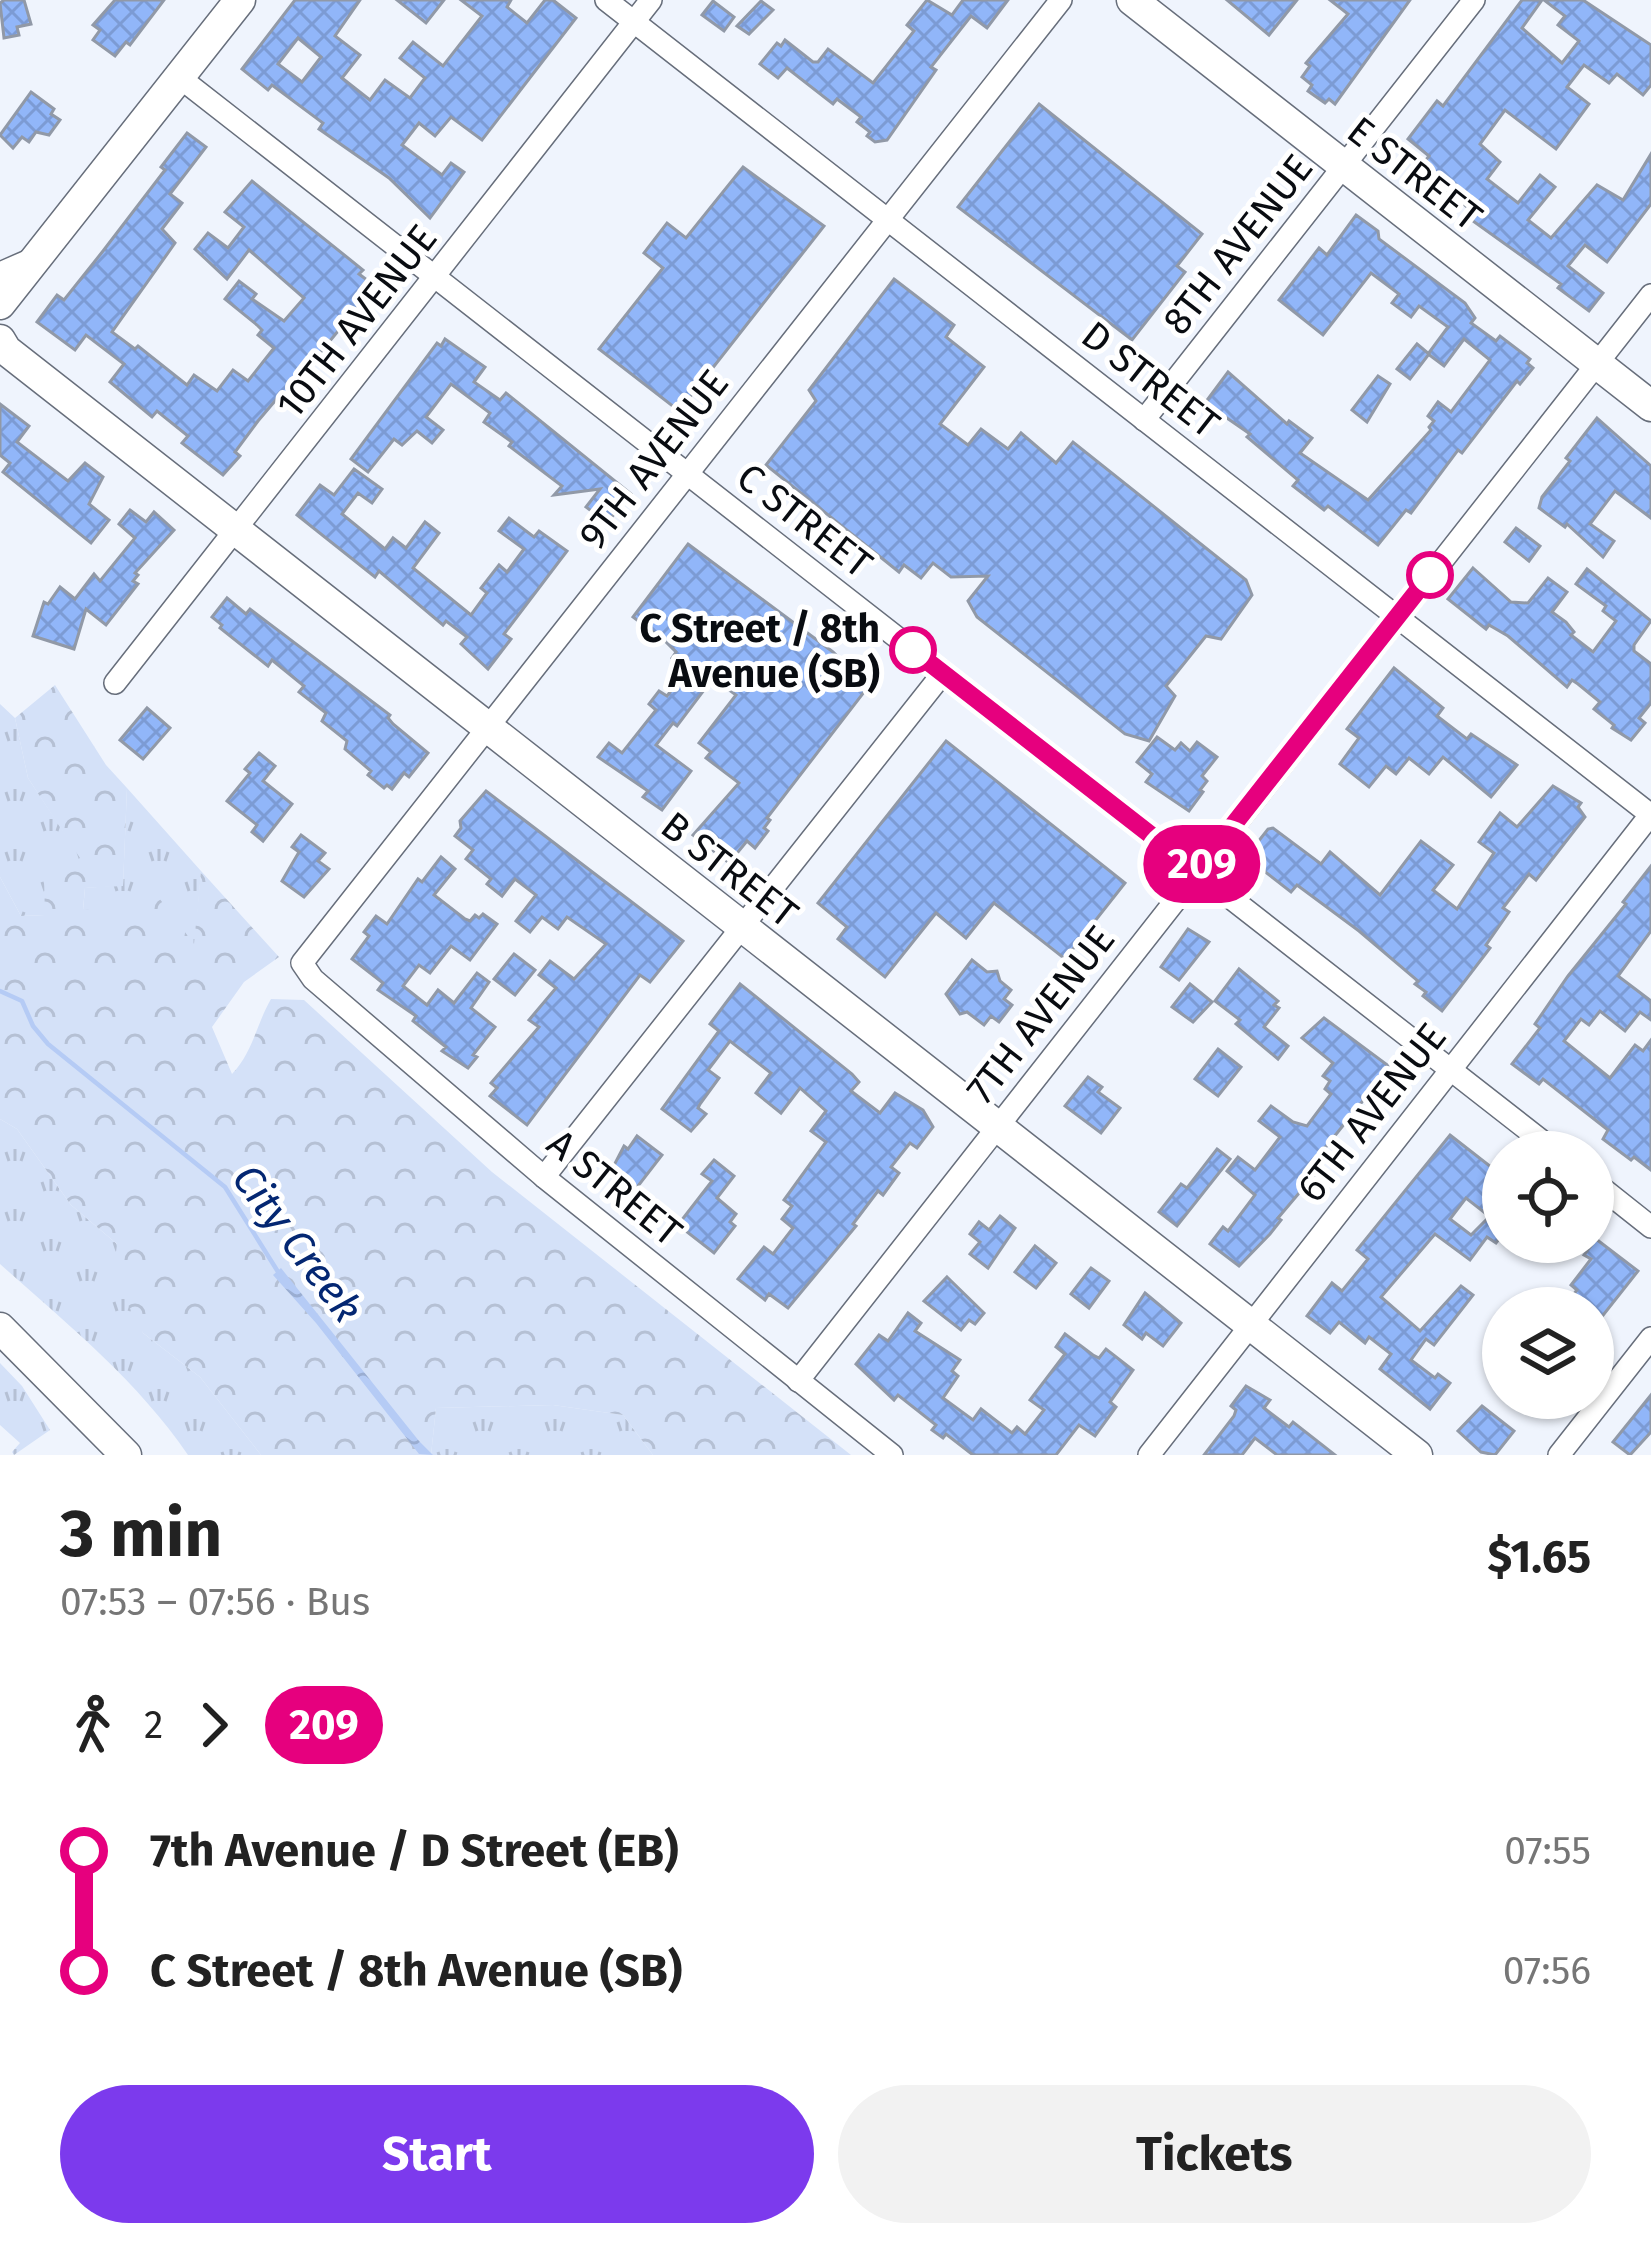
<!DOCTYPE html>
<html lang="en">
<head>
<meta charset="utf-8">
<style>
  body { margin:0; font-family:"Fira Sans",sans-serif; background:#f2f2f2; color:#222; height:100vh; display:flex; flex-direction:column; font-size:45px; white-space:nowrap }
  * { box-sizing:border-box; margin:0 }
  p { font-size:39px; color:#767676 }
  .icon { flex:none; width:66px; height:66px; fill:none; stroke:currentColor; stroke-width:2; stroke-linecap:round; stroke-linejoin:round }
  .map { position:relative; height:1455px; overflow:hidden }
  .drawer { display:flex; flex-direction:column; background:#fff; flex:1 }
  .drawer>* { flex:none }
  .badge { padding:0 24px; border-radius:39px; font-size:42px; line-height:78px }
  .controls { position:absolute; left:1482px; top:1131px; display:grid; gap:24px }
  .controls a { display:grid; place-items:center; width:132px; height:132px; border-radius:50%; background:#fff; box-shadow:0 3px 9px #0004; font-size:60px }
  .map>.badge { position:absolute; translate:-50% -50%; box-shadow:0 0 0 6px #fff }
  .legs { display:flex; align-items:center; gap:18px; height:132px; padding:0 60px; font-size:39px }
  .legs p { margin-inline-start:auto }
  .head { display:flex; align-items:center; justify-content:space-between; height:204px; padding:0 60px }
  h1 { font-size:66px; font-weight:700; line-height:90px }
  .action { display:flex; gap:24px; margin-top:auto; padding:24px 60px }
  .action a { flex:1; height:138px; border-radius:72px; background:#7c3aed; color:#fff; font-size:48px; font-weight:700; line-height:138px; text-align:center }
  .action a+a { background:#f2f2f2; color:#222 }
  ul { padding:0 60px; list-style:none }
  li { display:flex; align-items:center; gap:42px; height:120px; font-size:45px }
  li i { display:grid; place-items:center; width:18px; height:100%; margin:0 15px; background:currentColor }
  li i::after { content:''; width:30px; height:30px; margin:-15px; border:9px solid; border-radius:50%; background:#fff }
  li p { margin-inline-start:auto }
  li:first-child i { background:linear-gradient(#0000 50%,currentColor 0) }
  li:last-child i { background:linear-gradient(currentColor 50%,#0000 0) }
  .map>svg:first-child { display:block }
</style>
</head>
<body>
<div class="map">
<svg width="1651" height="1455" viewBox="0 0 1651 1455">
  <defs>
    <pattern id="grass-tufts" width="24" height="20" patternUnits="userSpaceOnUse" patternTransform="scale(3)"><rect width="24" height="20" fill="#d4e1f8"/><path d="M3 7l-1-3M5 7V3M7 7l1-3M15 17l-1-3M17 17v-4M19 17l1-3" fill="none" stroke="#b5c0d4"/></pattern>
    <pattern id="forest-crowns" width="20" height="18" patternUnits="userSpaceOnUse" patternTransform="scale(3)"><rect width="20" height="18" fill="#d4e1f8"/><path d="M2 6a3 3 0 1 1 6 0M12 15a3 3 0 1 1 6 0" fill="none" stroke="#b5c0d4"/></pattern>
    <pattern id="water-ripples" width="26" height="14" patternUnits="userSpaceOnUse" patternTransform="scale(3)"><rect width="26" height="14" fill="#b5cbf5"/><path d="M2 4q2-2 4 0t4 0M15 11q2-2 4 0t4 0" fill="none" stroke="#9aadd1"/></pattern>
    <pattern id="building-cross-hatch" width="8" height="8" patternUnits="userSpaceOnUse" patternTransform="scale(3)"><rect width="8" height="8" fill="#91b6f9"/><path d="M0 0l8 8M0 8l8-8" fill="none" stroke="#7c9bd4"/></pattern>
  </defs>
  <rect width="100%" height="100%" fill="#eff4fd"/>
  <g fill="url(#grass-tufts)">
    <path d="M0 704 15 718 28 778 81 858 46 915 21 916 0 877Z"/>
    <path d="M127 788 201 871 195 945 132 910H83L85 888 123 885Z"/>
    <path d="M0 1119 17 1129 71 1205 117 1244 143 1333 200 1377 261 1455H188C137 1380 67 1324 0 1264Z"/>
    <path d="M0 1363 22 1386 50 1430 14 1455 12 1452 20 1443 0 1425Z"/>
    <path d="M553 1405 623 1415 653 1455H431L436 1408Z"/>
  </g>
  <path fill="url(#forest-crowns)" d="M55 685 106 765 127 788 123 886 85 888 83 909 132 910 156 894 194 944 201 871 279 957 244 982 212 1027 232 1074C253 1052 256 1025 271 999L304 1000 492 1172 851 1455H653L623 1415 553 1405 436 1408 431 1455H261L200 1377 143 1333 113 1277 117 1244 71 1205 17 1129 0 1119V877L21 916 45 915 44 878 80 858 28 778 15 718Z"/>
  <path fill="url(#water-ripples)" d="M281 1268 419 1441 433 1455 419 1454 316 1323 273 1275Z"/>
  <g fill="none" stroke-linecap="round" stroke-linejoin="round">
    <path stroke="#b5cbf5" stroke-width="4.5" d="M0 991 22 1001 33 1026 48 1044 225 1187 280 1275"/>
  </g>
  <g fill="url(#building-cross-hatch)" stroke="#9199a7" stroke-width="3" fill-rule="evenodd">
    <path d="M4 0H24L31 24 17 27 19 35 4 38 0 3Z"/>
    <path d="M115 0H164L130 45 126 42 115 56 93 40 100 30 93 25Z"/>
    <path d="M295 0H360L335 36 360 55 342 78 370 100 385 80 410 98 425 78 400 58 413 42 443 66 482 16 461 0H511L507 7 527 23 545 0H553L576 18 482 140 451 117 435 136 419 123 402 145 442 175 451 163 464 172 430 218 389 178 319 129 323 123 272 85 268 90 242 69ZM298 38 321 57 302 82 278 64Z"/>
    <path d="M397 0H444L426 23Z"/>
    <path d="M927 0 952 15 963 0H1008L987 28 971 16 931 67 936 70 887 140 875 142 867 136 870 132 857 122 861 117 837 99 833 104 787 68 778 78 760 64 777 43 781 46 785 40 813 62H818L828 49 873 83 914 31 907 25Z"/>
    <path d="M1227 0H1297L1269 35Z"/>
    <path d="M1330 0H1410L1335 104 1329 99 1325 103 1308 91 1312 85 1302 77 1310 66 1306 63 1348 14Z"/>
    <path d="M1522 0H1542L1522 28 1562 63 1579 41 1558 25 1565 16 1544 0H1583L1651 45V85L1643 95 1617 74 1609 83 1584 65 1567 87 1589 104 1556 149 1505 110 1480 144 1500 162 1487 179 1518 203 1540 175 1555 187 1528 220 1551 238 1597 185 1623 200 1651 154V204L1607 262 1585 245 1568 266 1603 293 1589 311 1558 288 1561 284 1466 216 1471 210 1419 169 1429 156 1408 139 1437 101 1443 106Z"/>
    <path d="M713 1 734 17 724 31 702 15Z"/>
    <path d="M761 1 773 10 749 34 737 26Z"/>
    <path d="M31 92 54 109 51 114 60 120 49 135 36 132 29 142 22 137 13 148 0 135Z"/>
    <path d="M1039 104 1202 234 1177 266 1185 272 1132 340 958 207Z"/>
    <path d="M187 133 206 147 170 194 182 203 162 229 175 243 112 332 135 349 138 346 187 385 194 375 217 391 233 370 248 381 274 348 258 335 262 330 257 325 225 299 239 281 256 294 252 299 284 321 304 298 249 250 227 279 195 249 208 233 228 248 244 227 225 212 252 181 363 270 359 274 367 280 363 285 371 291 283 398 280 395 258 421 235 452 240 456 223 475 182 443 188 436 157 411 152 417 110 382 124 364 86 335 75 350 37 322 57 295 64 300 103 251 165 170 161 167Z"/>
    <path d="M743 167 824 226 679 411 599 349 663 268 644 253 667 223 686 238Z"/>
    <path d="M1356 215 1378 231 1379 239 1465 303 1475 318 1471 323 1496 341 1500 336 1530 359 1527 363 1533 368 1520 384 1517 381 1462 453 1458 450 1411 513 1406 510 1378 545 1328 506 1324 510 1293 486 1298 480 1247 437 1250 434 1205 403 1228 372 1287 424 1289 421 1312 438 1300 453 1368 500 1431 430 1429 427 1434 421 1428 416 1438 402 1451 412 1490 360 1464 339 1444 366 1428 354 1448 327 1419 306 1411 317 1392 303 1399 294 1371 273 1323 335 1279 300 1319 248 1327 255Z"/>
    <path d="M894 279 954 325 946 337 984 367 940 424 968 445 981 429 1008 449 1021 433 1056 463 1073 442 1246 580 1252 595 1221 639 1206 636 1166 686 1175 696 1149 741 1125 734 977 617 968 601 988 576 951 577 933 563 921 578 904 565 899 572 766 465 816 401 809 390Z"/>
    <path d="M445 339 485 367 474 382 500 400 506 393 631 494 611 518 602 511 598 516 586 507 600 489 554 495 562 486 509 446 512 442 484 422 490 413 451 384 426 417 443 430 432 443 417 431 402 445 394 439 368 472 351 459 437 343 441 346Z"/>
    <path d="M1417 344 1429 354 1410 379 1397 369Z"/>
    <path d="M1378 376 1390 384 1367 422 1352 410Z"/>
    <path d="M0 404 29 426 17 442 68 481 85 463 103 477 89 504 109 520 91 543 3 472 10 463 0 455Z"/>
    <path d="M1597 418 1651 466V518L1615 491 1590 524 1614 541 1603 557 1567 524 1565 527 1539 508 1542 497 1570 461 1566 458Z"/>
    <path d="M354 469 382 489 372 503 358 493 342 514 385 549 393 538 406 548 425 522 439 533 413 568 471 615 487 593 481 588 499 565 507 572 524 549 499 531 509 518 534 537 539 531 567 551 504 634 511 639 488 669 461 644 467 637 446 621 443 625 379 571 375 577 297 515 320 485 334 495Z"/>
    <path d="M130 510 146 522 154 512 174 530 135 573 138 575 133 581 138 584 106 625 86 609 74 649 33 636 44 602 48 604 60 587 75 599 94 574 100 581 135 538 119 524Z"/>
    <path d="M1516 528 1540 546 1529 561 1505 542Z"/>
    <path d="M688 544 833 652 868 687 767 818 770 820 764 828 768 831 755 848 747 841 729 863 693 835 739 783 706 758 711 752 699 743 736 695 713 678 677 726 673 723 656 745 691 771 662 810 643 797 648 791 598 757 609 743 622 753 656 710 649 704 659 691 667 696 687 670 672 658 676 652 666 642 633 617Z"/>
    <path d="M1473 568 1511 602 1528 603 1548 578 1567 592 1552 612 1566 622 1574 632 1571 635 1593 652 1616 621 1603 611 1606 606 1576 584 1587 569 1651 621 1634 645V651L1651 664V703L1639 718 1645 723 1631 740 1612 728 1614 725 1594 709 1600 702 1578 684 1572 680 1567 687 1508 636 1489 625 1486 629 1448 599Z"/>
    <path d="M227 598 246 614 250 609 390 715 388 718 393 724 428 753 409 777 404 773 392 789 387 785 384 788 368 775 371 771 345 749 347 741 322 721 326 713 299 692 304 686 272 660 268 666 220 628 222 625 212 617Z"/>
    <path d="M1394 668 1443 708 1437 716 1467 739 1471 734 1517 765 1491 797 1443 757 1429 774 1409 758 1396 774 1386 766 1369 787 1340 764 1359 738 1347 729Z"/>
    <path d="M147 708 170 728 143 759 120 740Z"/>
    <path d="M1157 737 1175 750 1181 743 1190 751 1197 742 1217 757 1202 776 1207 781 1200 790 1203 792 1189 811 1146 782 1152 774 1137 762Z"/>
    <path d="M946 741 1125 883 1065 959 994 903 966 938 936 913 885 977 838 939 847 927 818 903Z"/>
    <path d="M259 753 275 766 263 781 292 804 263 841 252 832 257 825 227 801 250 773 245 769Z"/>
    <path d="M1553 786 1581 803 1578 807 1585 817 1536 880 1529 874 1503 908 1509 912 1486 945 1490 948 1442 1011 1423 996 1426 992 1415 984 1418 981 1359 931 1297 885 1291 892 1246 857 1268 829 1273 828 1321 864 1330 852 1380 895 1421 841 1453 865 1433 890 1457 909 1494 853 1479 842 1500 813 1517 827Z"/>
    <path d="M486 791 683 941 650 982 640 975 527 1125 490 1096 497 1088 491 1083 539 1027 529 1020 556 988 539 975 550 961 574 979 606 944 567 917 558 929 542 917 530 932 516 921 536 895 515 879 502 896 487 884 491 879 466 859 473 850 455 836 461 828 460 821Z"/>
    <path d="M301 835 325 853 318 861 329 869 304 897 282 881 299 852 292 847Z"/>
    <path d="M441 857 455 869 434 895 465 919 470 921 475 915 479 918 483 914 497 924 470 960 451 946 430 973 419 965 403 986 427 1005 438 990 454 1003 477 973 489 982 471 1008 495 1027 473 1055 477 1057 468 1068 442 1051 446 1047 413 1021 416 1016 378 990 383 983 352 959 369 936 364 932 376 916 387 924 418 879 422 882Z"/>
    <path d="M1651 866V931L1618 976 1651 1001V1020L1640 1012 1625 1031 1600 1011 1589 1025 1581 1019 1564 1041 1610 1078 1635 1045 1643 1051 1651 1040V1170L1634 1157 1631 1160 1603 1139 1608 1130 1543 1079 1539 1084 1512 1064 1540 1028 1535 1024 1568 976 1626 904 1623 902Z"/>
    <path d="M1188 929 1209 942 1179 980 1161 967Z"/>
    <path d="M514 954 535 970 515 995 494 979Z"/>
    <path d="M972 960 987 972 997 971 1000 981 1011 990 1004 999 1012 1005 999 1022 991 1016 984 1025 967 1012 960 1014 946 994Z"/>
    <path d="M1239 969 1278 1001 1274 1005 1279 1008 1264 1027 1288 1046 1278 1059 1236 1024 1240 1020 1215 1001Z"/>
    <path d="M740 984 852 1074 859 1082 851 1091 880 1113 895 1093 923 1110 933 1127 917 1148 910 1143 891 1167 899 1173 883 1195 878 1191 853 1224 856 1226 788 1308 769 1294 765 1300 738 1279 764 1247 773 1254 793 1228 782 1219 792 1206 784 1200 826 1142 811 1131 826 1111 800 1088 781 1113 756 1093 771 1073 730 1041 708 1070 719 1078 700 1104 698 1108 706 1114 691 1131 662 1109 719 1031 710 1024Z"/>
    <path d="M1190 984 1212 1002 1193 1022 1172 1007Z"/>
    <path d="M1324 1018 1390 1067 1309 1168 1316 1173 1278 1218 1281 1220 1270 1234 1239 1266 1210 1244 1223 1227 1228 1231 1255 1195 1227 1171 1238 1157 1255 1170 1280 1137 1259 1121 1271 1106 1293 1122 1307 1126 1331 1094 1325 1089 1330 1081 1323 1076 1333 1063 1302 1038Z"/>
    <path d="M1218 1049 1241 1067 1218 1096 1195 1079Z"/>
    <path d="M1088 1077 1102 1087 1098 1092 1120 1108 1101 1133 1065 1106Z"/>
    <path d="M1450 1135 1491 1167 1494 1164 1503 1172V1191L1485 1213 1466 1198 1450 1219 1471 1235 1501 1205 1503 1234 1496 1243 1487 1237 1470 1260 1435 1234 1381 1297 1420 1331 1461 1286 1473 1295 1434 1345 1426 1339 1411 1360 1435 1378 1438 1374 1450 1383 1430 1409 1380 1369 1391 1354 1369 1337 1365 1343 1339 1322 1330 1333 1307 1316 1332 1283 1342 1291 1368 1259 1357 1250Z"/>
    <path d="M637 1136 662 1155 635 1190 611 1171 624 1146 628 1149Z"/>
    <path d="M1217 1149 1230 1159 1177 1226 1159 1212 1181 1184 1187 1188Z"/>
    <path d="M714 1160 734 1176 717 1198 736 1214 730 1222 735 1226 714 1253 682 1228 685 1224 681 1221 712 1181 702 1174Z"/>
    <path d="M1000 1216 1015 1228 988 1268 970 1254 980 1242 970 1234 979 1222 989 1230Z"/>
    <path d="M1596 1239 1638 1271 1593 1328V1308H1563L1577 1290 1571 1285 1591 1259 1584 1255Z"/>
    <path d="M1035 1246 1056 1263 1036 1288 1015 1272Z"/>
    <path d="M1091 1268 1109 1281 1089 1308 1071 1294Z"/>
    <path d="M947 1277 984 1313 975 1324 969 1320 961 1330 924 1301Z"/>
    <path d="M1145 1293 1181 1323 1163 1346 1146 1333 1142 1339 1124 1325Z"/>
    <path d="M908 1313 921 1323 915 1331 960 1360 952 1371 958 1376 943 1398 973 1420 981 1409 1012 1433 1017 1427 1025 1434 1044 1410 1030 1400 1065 1354 1056 1347 1065 1334 1093 1355 1099 1358 1106 1349 1133 1370 1110 1402 1116 1407 1095 1436 1079 1425 1056 1455H973L946 1434 943 1438 932 1430 936 1425 898 1395 894 1400 856 1364 879 1335 888 1341Z"/>
    <path d="M1246 1386 1270 1400 1264 1408 1289 1427 1293 1422 1335 1455H1277L1255 1438 1242 1455H1204L1234 1416 1236 1410 1231 1406Z"/>
    <path d="M1651 1395V1432L1630 1455 1613 1442Z"/>
    <path d="M1482 1406 1514 1431 1495 1455 1481 1452 1458 1431Z"/>
  </g>
  <g fill="none" stroke-linecap="round" stroke-linejoin="round">
    <defs>
      <g id="street">
        <path d="M606 0 1651 815"/>
        <path d="M179 77 1556 1152"/>
        <path d="M0 273 32 259"/>
        <path d="M1144 420 1474 0"/>
        <path d="M115 683 651 0"/>
        <path d="M544 1177 943 673"/>
        <path d="M1593 1181 1651 1227"/>
        <path d="M798 1381 1651 295"/>
        <path d="M892 1455 544 1177 313 979 302 963 1061 0"/>
        <path d="M1149 1455 1651 814"/>
        <path d="M1559 1455 1651 1338"/>
      </g>
      <g id="secondary">
        <path d="M1132 0 1651 406"/>
        <path d="M0 304 240 0"/>
        <path d="M0 340 6 350 1417 1455"/>
        <path d="M0 1328 126 1455"/>
      </g>
    </defs>
    <use href="#street" stroke="#676e7b" stroke-width="24"/>
    <use href="#secondary" stroke="#676e7b" stroke-width="33"/>
    <use href="#street" stroke="#fff" stroke-width="21"/>
    <use href="#secondary" stroke="#fff" stroke-width="30"/>
  </g>
  <g fill="none" stroke-linecap="round" stroke-linejoin="round">
    <defs>
      <path id="line-1" d="M913 650 1197 871 1430 575"/>
    </defs>
    <use href="#line-1" stroke="#fff" stroke-width="27"/>
    <use href="#line-1" stroke="#e6007e" stroke-width="18"/>
  </g>
  <g fill="#fff" stroke="#e6007e" stroke-width="6">
    <circle cx="1430" cy="575" r="21"/>
    <circle cx="913" cy="650" r="21"/>
  </g>
  <g text-anchor="middle" stroke-width="10" stroke-linejoin="round" paint-order="stroke">
    <g font-size="39" fill="#090c11" stroke="#fff">
      <text transform="translate(1415 173) rotate(38)" y="14">E STREET</text>
      <text transform="translate(1237 244) rotate(-52)" y="14">8TH AVENUE</text>
      <text transform="translate(356 321) rotate(-52)" y="14">10TH AVENUE</text>
      <text transform="translate(1151 379) rotate(38)" y="14">D STREET</text>
      <text transform="translate(653 459) rotate(-52)" y="14">9TH AVENUE</text>
      <text transform="translate(805 520) rotate(38)" y="14">C STREET</text>
      <text transform="translate(730 869) rotate(38)" y="14">B STREET</text>
      <text transform="translate(1040 1014) rotate(-52)" y="14">7TH AVENUE</text>
      <text transform="translate(1371 1112) rotate(-52)" y="14">6TH AVENUE</text>
      <text transform="translate(615 1187) rotate(39)" y="14">A STREET</text>
    </g>
    <g font-size="39" font-weight="bold" fill="#090c11" stroke="#fff" text-anchor="end">
      <text x="880" y="642">C Street / 8th<tspan x="880" dy="45">Avenue (SB)</tspan></text>
    </g>
    <g font-size="42" font-style="italic" fill="#042772" stroke="#fff">
      <text transform="translate(298 1243) rotate(53)" y="15">City Creek</text>
    </g>
  </g>
</svg>
<div class="controls">
<a><svg class="icon" aria-label="locate" viewBox="0 0 24 24"><circle cx="12" cy="12" r="6"/><path d="M12 2v4M12 18v4M2 12h4M18 12h4"/></svg></a>
<a><svg class="icon" aria-label="layers" viewBox="0 0 24 24"><path d="M12 4l9 5-9 5-9-5zM3 14l9 5 9-5"/></svg></a>
</div>
<b class="badge" style="left:1202px;top:864px;background:#e6007e;color:#fff">209</b>
</div>
<section class="drawer">
<div class="head"><div><h1>3 min</h1><p>07:53 – 07:56 · Bus</p></div><b>$1.65</b></div>
<div class="legs"><svg class="icon" aria-label="walk" viewBox="0 0 24 24"><circle cx="13" cy="4" r="2"/><path d="M13 8l-2 6 4 7M11 14l-3 7M7 12l3-4h3l4 4"/></svg>2<svg class="icon" aria-label="forward" viewBox="0 0 24 24"><path d="M9 5l7 7-7 7"/></svg><b class="badge" style="background:#e6007e;color:#fff">209</b></div>
<ul>
<li><i style="color:#e6007e"></i><b>7th Avenue / D Street (EB)</b><p>07:55</p></li>
<li><i style="color:#e6007e"></i><b>C Street / 8th Avenue (SB)</b><p>07:56</p></li>
</ul>
<div class="action"><a>Start</a><a>Tickets</a></div>
</section>
</body>
</html>
